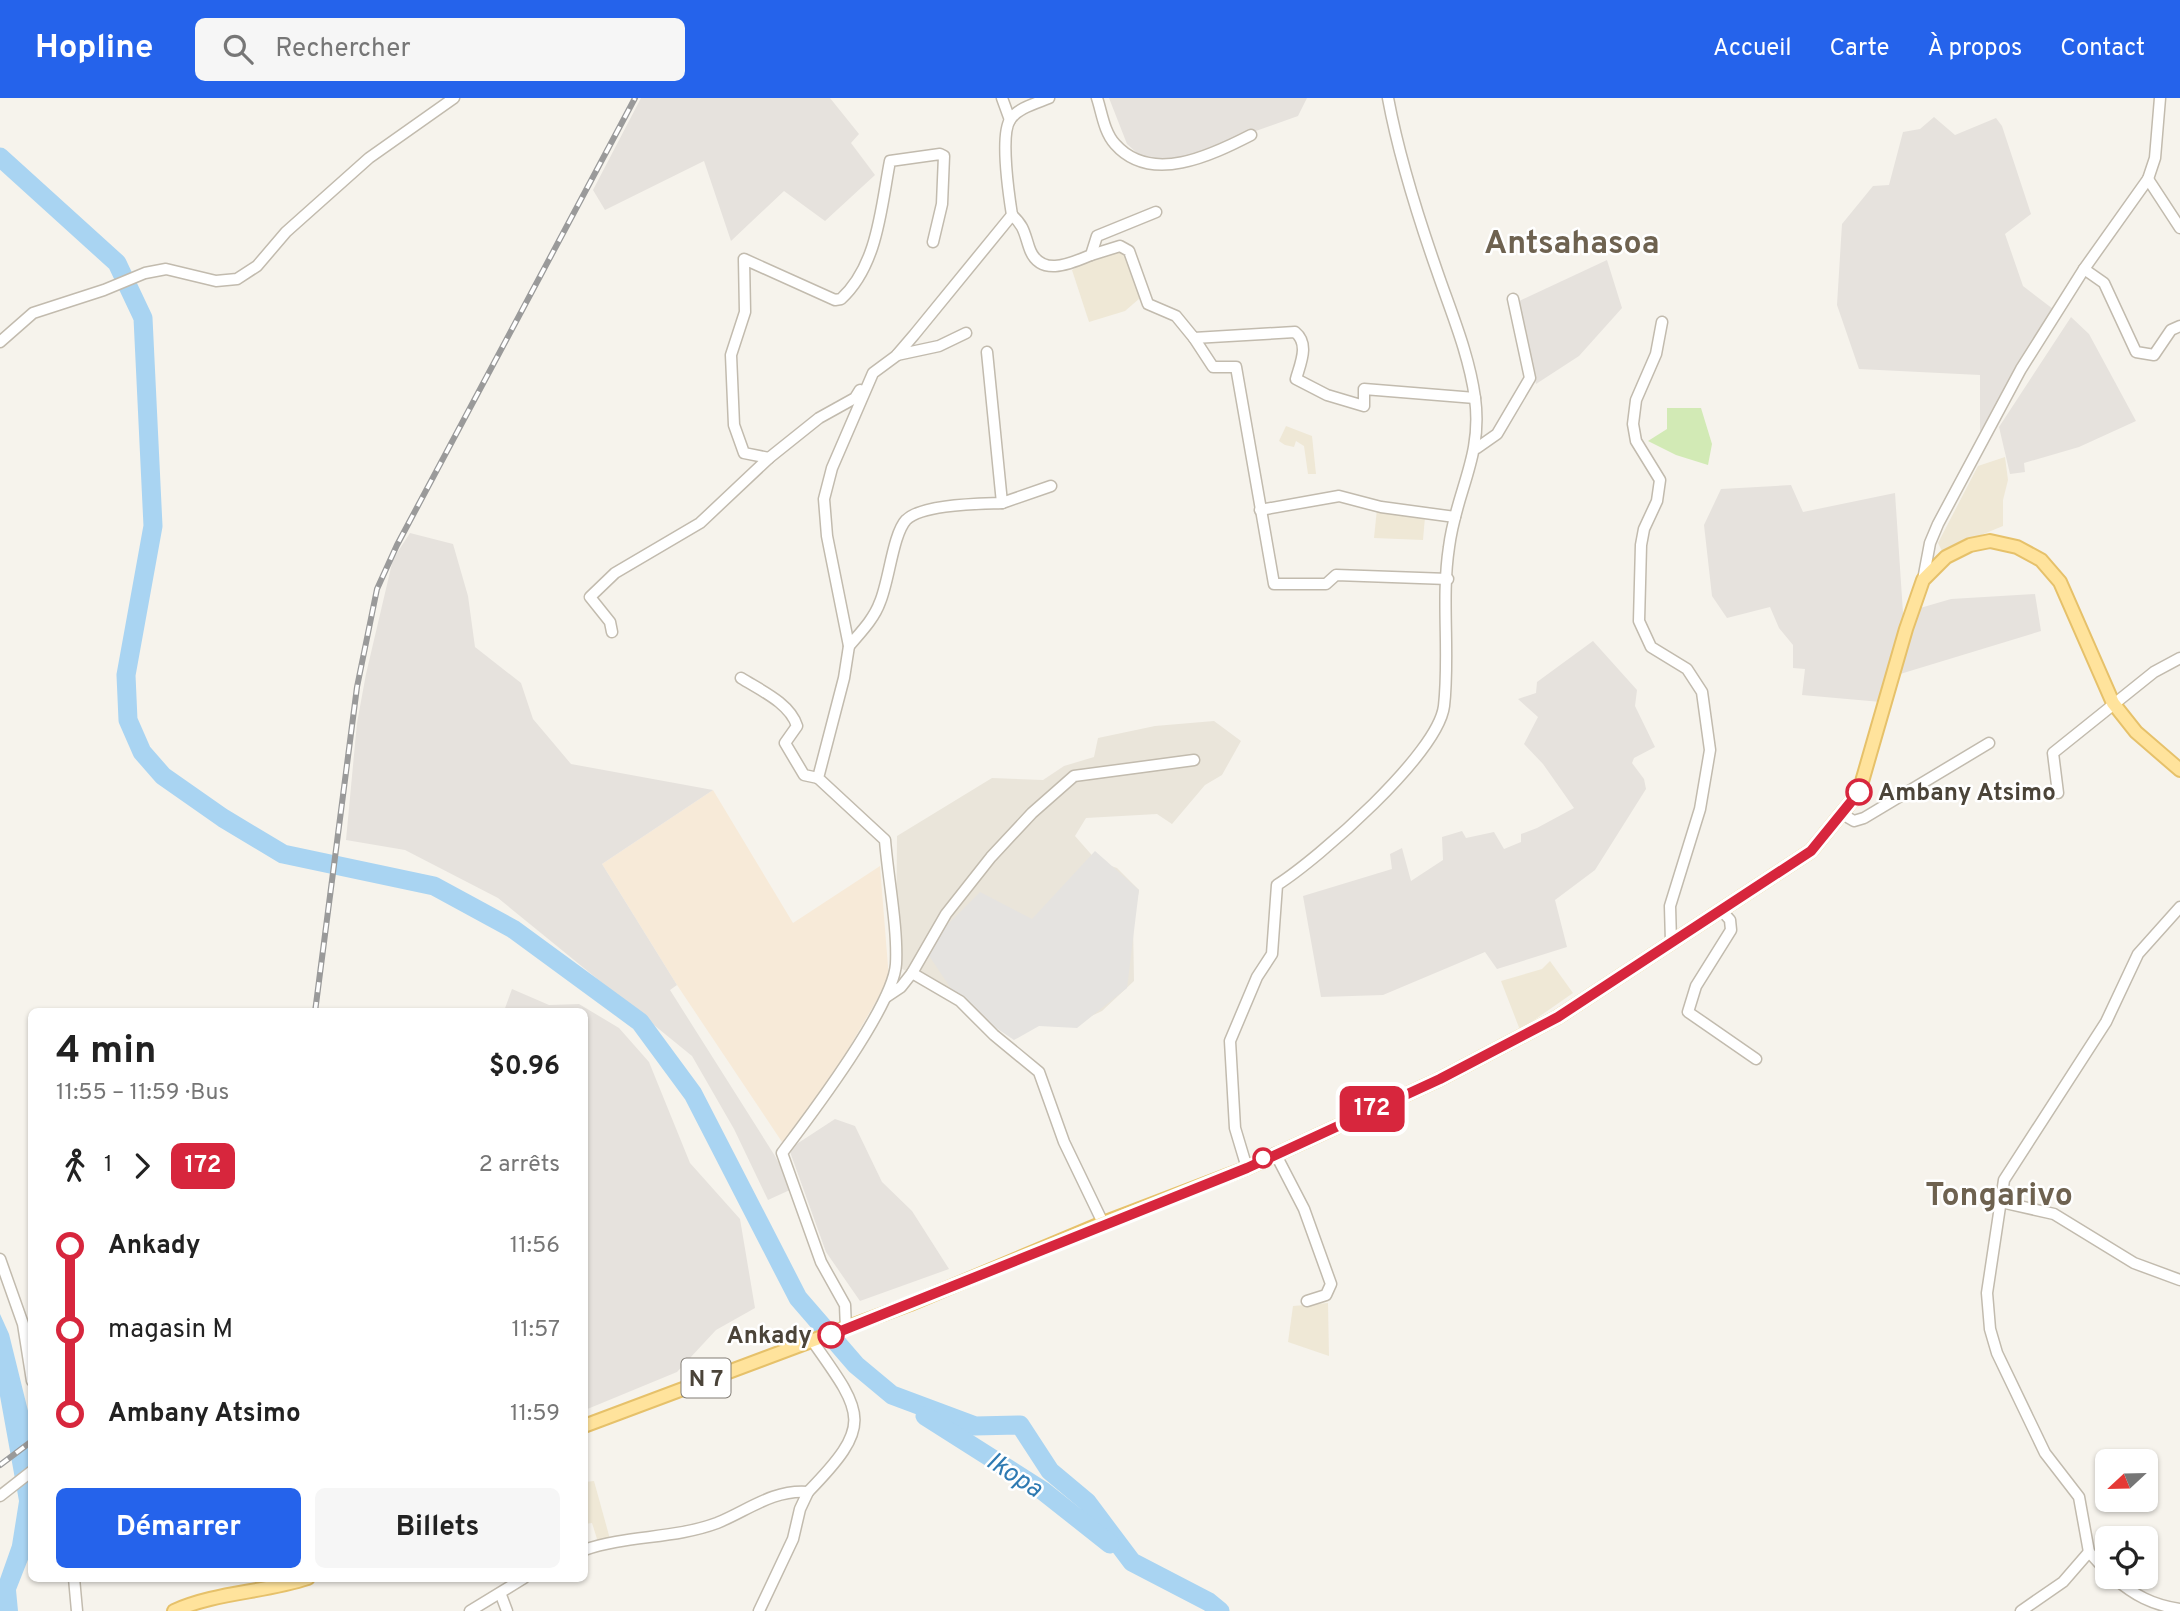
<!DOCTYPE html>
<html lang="fr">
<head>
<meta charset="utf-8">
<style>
  body { margin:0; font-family:Overpass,sans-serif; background:#f6f6f6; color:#222; height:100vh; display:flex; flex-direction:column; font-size:26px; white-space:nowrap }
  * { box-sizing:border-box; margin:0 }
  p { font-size:23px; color:#767676 }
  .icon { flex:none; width:38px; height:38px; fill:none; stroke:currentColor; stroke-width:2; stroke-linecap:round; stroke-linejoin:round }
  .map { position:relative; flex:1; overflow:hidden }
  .details { position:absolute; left:28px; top:910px; width:560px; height:574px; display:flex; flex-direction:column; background:#fff; border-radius:10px; box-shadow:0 2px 5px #0004 }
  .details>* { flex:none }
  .badge { padding:0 14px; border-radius:10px; font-size:24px; line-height:46px }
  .needle { width:46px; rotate:248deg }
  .tools { position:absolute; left:2095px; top:1351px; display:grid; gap:14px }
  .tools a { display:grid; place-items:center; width:63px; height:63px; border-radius:10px; background:#fff; box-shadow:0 2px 5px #0004; font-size:35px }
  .map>.badge { position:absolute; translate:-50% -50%; box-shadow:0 0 0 4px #fff }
  .legs { display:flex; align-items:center; gap:10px; height:77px; padding:0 28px; font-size:23px }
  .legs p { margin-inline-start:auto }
  .summary { display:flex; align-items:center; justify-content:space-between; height:119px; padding:0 28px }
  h1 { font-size:38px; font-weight:700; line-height:52px }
  .primary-button { display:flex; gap:14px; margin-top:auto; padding:14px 28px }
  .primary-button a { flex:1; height:80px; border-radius:10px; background:#2563eb; color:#fff; font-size:28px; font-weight:700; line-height:80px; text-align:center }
  .primary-button a+a { background:#f6f6f6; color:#222 }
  ul { padding:0 28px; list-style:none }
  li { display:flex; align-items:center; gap:24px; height:84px; font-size:26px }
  li i { display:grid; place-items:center; width:10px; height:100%; margin:0 9px; background:currentColor }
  li i::after { content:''; width:18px; height:18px; margin:-9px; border:5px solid; border-radius:50%; background:#fff }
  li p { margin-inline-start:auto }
  li:first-child i { background:linear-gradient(#0000 50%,currentColor 0) }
  li:last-child i { background:linear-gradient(currentColor 50%,#0000 0) }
  header { display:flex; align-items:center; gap:42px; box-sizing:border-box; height:98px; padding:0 35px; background:#2563eb; color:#fff }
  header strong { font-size:33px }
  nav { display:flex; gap:38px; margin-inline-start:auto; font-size:24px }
  .search { width:490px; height:63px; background:#f6f6f6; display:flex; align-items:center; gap:18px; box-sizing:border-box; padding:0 24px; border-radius:10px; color:#767676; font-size:26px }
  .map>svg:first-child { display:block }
</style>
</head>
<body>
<header>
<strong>Hopline</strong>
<div class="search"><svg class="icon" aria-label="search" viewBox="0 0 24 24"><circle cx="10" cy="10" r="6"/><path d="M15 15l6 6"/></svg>Rechercher</div>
<nav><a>Accueil</a><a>Carte</a><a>À propos</a><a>Contact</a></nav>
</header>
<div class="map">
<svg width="2180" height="1513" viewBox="0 0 2180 1513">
  <rect width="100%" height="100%" fill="#f6f3ec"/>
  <path fill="#eae5da" d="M1214 623 1241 643 1222 677 1205 687 1172 726 1157 716 1086 720 1075 738 1097 763 1117 770 1139 792 1133 825 1134 883 1102 913 1070 928 962 900 896 868 897 738 992 680 1043 682 1064 668 1094 659 1098 640 1155 628Z"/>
  <path fill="#f7ead8" d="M713 692 793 825 880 768 889 881 816 1007 786 1050 677 887 602 766Z"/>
  <g fill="#e6e2dd">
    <path d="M641 0H830L859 36 851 45 875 77 825 123 784 93 731 143 704 63 605 112 593 92Z"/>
    <path d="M1109 0H1307L1298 18 1253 34 1202 58 1147 64 1127 46Z"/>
    <path d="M1934 19 1955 37 1996 20 2002 28 2031 116 2005 136 2023 188 2053 211 1980 334V277L1859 271 1837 207 1842 126 1873 88 1889 87 1903 34 1920 31Z"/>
    <path d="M1607 162 1622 210 1579 258 1536 286 1517 204Z"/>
    <path d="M2071 219 2089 236 2136 323 2079 349 2024 365 2025 374 2010 376 1999 329Z"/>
    <path d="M1791 387 1803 414 1895 395 1903 515 1951 501 2035 496 2041 533 1887 580 1881 604 1802 597 1805 571 1793 570V547L1779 530 1770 509 1727 520 1712 498 1704 427 1721 391Z"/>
    <path d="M410 435 453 446 468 498 475 549 521 585 533 621 571 666 713 692 602 766 677 887 670 892 775 1058 792 1091 768 1102 734 1031 692 958 498 800 405 752 346 742 357 625 366 576 393 461Z"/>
    <path d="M1593 543 1637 592 1635 608 1655 649 1634 660 1632 665 1644 681 1646 691 1595 772 1555 802 1567 849 1497 871 1485 854 1383 897 1321 899 1303 798 1392 771 1390 756 1402 750 1411 783 1443 762 1442 739 1462 733 1466 740 1494 734 1504 751 1521 744V736L1537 730 1574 710 1543 666 1524 646 1538 619 1518 601 1536 595 1537 584Z"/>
    <path d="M512 891 549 907 579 906 619 930 649 964 690 1065 740 1121 755 1210 716 1232 677 1274 585 1312 584 914 504 913Z"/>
    <path d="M835 1021 855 1028 882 1084 912 1113 949 1171 860 1203 826 1154 789 1051Z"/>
  </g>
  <g fill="#efe8d6">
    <path d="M1121 153 1126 155 1140 200 1125 213 1089 224 1072 172 1094 160Z"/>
    <path d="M1286 328 1312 338 1316 376H1308L1304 348 1296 343 1294 349 1285 347 1279 343Z"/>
    <path d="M2005 359 2008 382 2003 402V428L1942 453 1938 445 1978 368Z"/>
    <path d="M1377 411 1425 419 1423 442 1374 440Z"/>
    <path d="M1550 863 1573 895 1520 932 1501 883 1542 871Z"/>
    <path d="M1328 1205 1329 1258 1288 1244 1293 1208Z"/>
    <path d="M594 1383 610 1441 598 1444 592 1425 585 1426 584 1411 588 1410 585 1384Z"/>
  </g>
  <path fill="#d2eab5" d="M1667 310H1701L1712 346 1708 367 1676 357 1648 343 1667 331Z"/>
  <path fill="#e5e3e0" d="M1095 753 1139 792 1127 890 1077 930 1039 928 1014 942 962 907 924 850 980 794 1032 821Z"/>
  <path fill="#a9d4f2" d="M0 1216 9 1236 31 1325V1454L16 1492 18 1513H0V1481L12 1447 19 1403 0 1298Z"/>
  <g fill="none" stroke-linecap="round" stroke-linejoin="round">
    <g stroke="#a9d4f2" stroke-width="19">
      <path d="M0 59 117 165 143 220 153 428 126 577 128 622 142 654 163 678 223 720 283 756 434 788 513 831 640 924 693 996 798 1200 856 1267 892 1297 975 1328 1020 1327 1050 1373 1087 1404 1132 1464 1209 1504 1220 1513"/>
      <path d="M925 1318 1043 1393 1110 1446"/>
    </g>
    <defs>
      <g id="minor">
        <path d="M1002 0 1010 22"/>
        <path d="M1097 0C1102 15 1104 34 1115 46 1151 87 1212 57 1251 37"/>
        <path d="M2148 81 2180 130"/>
        <path d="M1012 117C1024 128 1024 134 1029 149 1039 180 1070 166 1091 157L1097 138 1156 114"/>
        <path d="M1091 157 1120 148 1129 153 1148 206 1176 218 1194 240 1295 234C1310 246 1300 266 1296 281L1327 297 1364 308V291L1475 300"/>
        <path d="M2084 171 2104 185 2136 254 2154 257 2171 232 2180 228"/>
        <path d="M1662 224 1656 256 1636 302 1633 326 1636 343 1660 382 1657 403 1644 431 1641 447 1639 523 1651 549 1687 571 1702 594 1710 652 1700 711 1670 808 1671 844"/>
        <path d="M1194 240 1213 269H1236L1274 486H1326L1336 477 1448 481"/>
        <path d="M0 244 33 215 104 192 145 175 166 171 216 183 237 181 257 168 286 134 369 60 454 0"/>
        <path d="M987 254 1002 405 1051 388"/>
        <path d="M897 257 939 248 966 235"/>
        <path d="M1477 350 1497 336 1530 280 1513 201"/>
        <path d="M769 360 744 355 734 327 731 257 745 214 744 161 835 202 841 201C878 167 881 109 890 63L940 56 944 58 942 106 933 144"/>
        <path d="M1260 412 1339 398 1381 409 1455 419"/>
        <path d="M1923 482 1930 445 1938 426 2021 271 2084 171 2148 81 2155 60 2160 0"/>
        <path d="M612 534 610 524 590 499 615 475 700 425 769 360 819 320 855 300 860 292"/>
        <path d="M849 548C860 535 874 521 880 504 889 483 893 436 906 422 922 406 979 406 1002 405"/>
        <path d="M741 580C760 592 790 605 797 628L785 645 804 677 818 680"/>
        <path d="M2058 695 2053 655 2154 574 2180 560"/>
        <path d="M1842 716 1854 723 1864 720 1989 645"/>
        <path d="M1721 812 1730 822 1731 832 1696 888 1688 914 1756 961"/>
        <path d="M912 875 960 903 994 937 1039 974 1064 1044 1103 1125"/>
        <path d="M886 899 901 889 912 875 946 816 991 759 1032 715 1074 678 1194 662"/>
        <path d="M1275 1055 1304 1111 1331 1186 1326 1197 1307 1203"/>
        <path d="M1247 1070 1235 1030 1230 943 1257 879 1272 856 1277 787C1318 761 1438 656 1444 608 1450 556 1441 501 1449 449 1456 393 1483 359 1475 300 1469 256 1451 214 1437 173 1417 116 1399 59 1388 0"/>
        <path d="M2001 1104 2054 1116 2134 1165 2180 1182"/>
        <path d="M0 1161 23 1226 32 1283"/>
        <path d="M846 1231 845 1207 821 1164 782 1055C810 1018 893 909 896 866 898 830 888 780 885 742L818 680 844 580 849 548 827 438 824 401 832 370 873 275 896 258 914 237 1012 117C1009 98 1000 37 1010 22 1017 10 1037 5 1049 0"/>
        <path d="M0 1398 32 1373"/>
        <path d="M584 1452C627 1437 674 1441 717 1425 747 1413 773 1391 808 1394 873 1327 865 1317 813 1244"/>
        <path d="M2107 1474 2089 1454 2079 1399 2045 1355 1997 1255 1990 1231 1987 1195 2004 1082 2106 924 2138 856 2180 809"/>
        <path d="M2113 1479C2134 1497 2152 1507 2180 1511"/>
        <path d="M74 1480 77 1513"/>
        <path d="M501 1497 507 1513"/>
        <path d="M470 1513 524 1480"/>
        <path d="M759 1513 793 1441 800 1411 808 1394"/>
        <path d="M2021 1513 2063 1484 2089 1454"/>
      </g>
      <g id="major">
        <path d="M584 1328 910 1206 1103 1125 1247 1070 1440 981 1558 919 1811 753 1859 694 1906 531 1923 482 1946 459 1970 447 1990 443 2017 449 2041 462 2060 484 2113 605 2136 634 2180 672"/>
        <path d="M174 1513C216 1494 262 1495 308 1480"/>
      </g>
    </defs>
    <use href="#minor" stroke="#c2bbae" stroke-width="13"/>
    <use href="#major" stroke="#e6c16a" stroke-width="16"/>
    <use href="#minor" stroke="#fff" stroke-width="10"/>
    <use href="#major" stroke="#ffe39c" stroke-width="12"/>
    <defs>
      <g id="rail">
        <path d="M315 914 357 589 377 491 397 447 635 0"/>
        <path d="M0 1367 32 1343"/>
      </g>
    </defs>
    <use href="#rail" stroke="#9a9a9a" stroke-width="6"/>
    <use href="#rail" stroke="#fff" stroke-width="3.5" stroke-dasharray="10" stroke-linecap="butt"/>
  </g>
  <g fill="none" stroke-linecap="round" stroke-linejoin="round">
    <defs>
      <path id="line-1" d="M831 1237 1247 1070 1440 981 1558 919 1811 753 1859 694"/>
    </defs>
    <use href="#line-1" stroke="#fff" stroke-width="16"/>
    <use href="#line-1" stroke="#d7263d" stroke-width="10"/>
  </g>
  <g fill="#fff" stroke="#d7263d" stroke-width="3.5">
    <circle cx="1859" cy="694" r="12"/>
    <circle cx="1263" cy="1060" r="9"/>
    <circle cx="831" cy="1237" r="12"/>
  </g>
  <g text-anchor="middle" stroke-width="5" stroke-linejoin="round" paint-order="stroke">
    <rect fill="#fff" stroke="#817c74" stroke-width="2" x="681.5" y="1260.5" width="49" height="39" rx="5"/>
    <g font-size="23" font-weight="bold" fill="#4b4439">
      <text x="706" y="1288">N 7</text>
    </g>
    <g font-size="24" font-weight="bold" fill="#4b4439" stroke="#fff" text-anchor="start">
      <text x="1878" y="702">Ambany Atsimo</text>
      <text x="812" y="1245" text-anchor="end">Ankady</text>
    </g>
    <g font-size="26" font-style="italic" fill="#2e7ab2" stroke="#fff">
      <text transform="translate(1015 1376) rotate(33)" y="9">Ikopa</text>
    </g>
    <g font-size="32" font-weight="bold" fill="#6e6250" stroke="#fff">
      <text x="1572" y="155">Antsahasoa</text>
      <text x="1999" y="1107">Tongarivo</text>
    </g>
  </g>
</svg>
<div class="tools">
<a><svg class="needle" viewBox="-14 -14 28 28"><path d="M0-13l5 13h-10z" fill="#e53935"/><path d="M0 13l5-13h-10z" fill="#767676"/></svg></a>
<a><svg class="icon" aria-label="locate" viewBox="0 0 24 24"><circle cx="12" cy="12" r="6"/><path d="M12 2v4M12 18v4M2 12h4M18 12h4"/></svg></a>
</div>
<b class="badge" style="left:1372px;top:1011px;background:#d7263d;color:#fff">172</b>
<section class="details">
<div class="summary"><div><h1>4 min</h1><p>11:55 – 11:59 · Bus</p></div><b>$0.96</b></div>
<div class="legs"><svg class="icon" aria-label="walk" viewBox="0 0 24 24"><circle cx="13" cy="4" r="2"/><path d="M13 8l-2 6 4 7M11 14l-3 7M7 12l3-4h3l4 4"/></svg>1<svg class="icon" aria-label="forward" viewBox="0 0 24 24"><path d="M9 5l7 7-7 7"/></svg><b class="badge" style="background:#d7263d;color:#fff">172</b><p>2 arrêts</p></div>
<ul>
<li><i style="color:#d7263d"></i><b>Ankady</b><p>11:56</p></li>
<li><i style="color:#d7263d"></i><span>magasin M</span><p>11:57</p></li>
<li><i style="color:#d7263d"></i><b>Ambany Atsimo</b><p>11:59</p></li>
</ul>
<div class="primary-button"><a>Démarrer</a><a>Billets</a></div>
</section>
</div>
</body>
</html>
